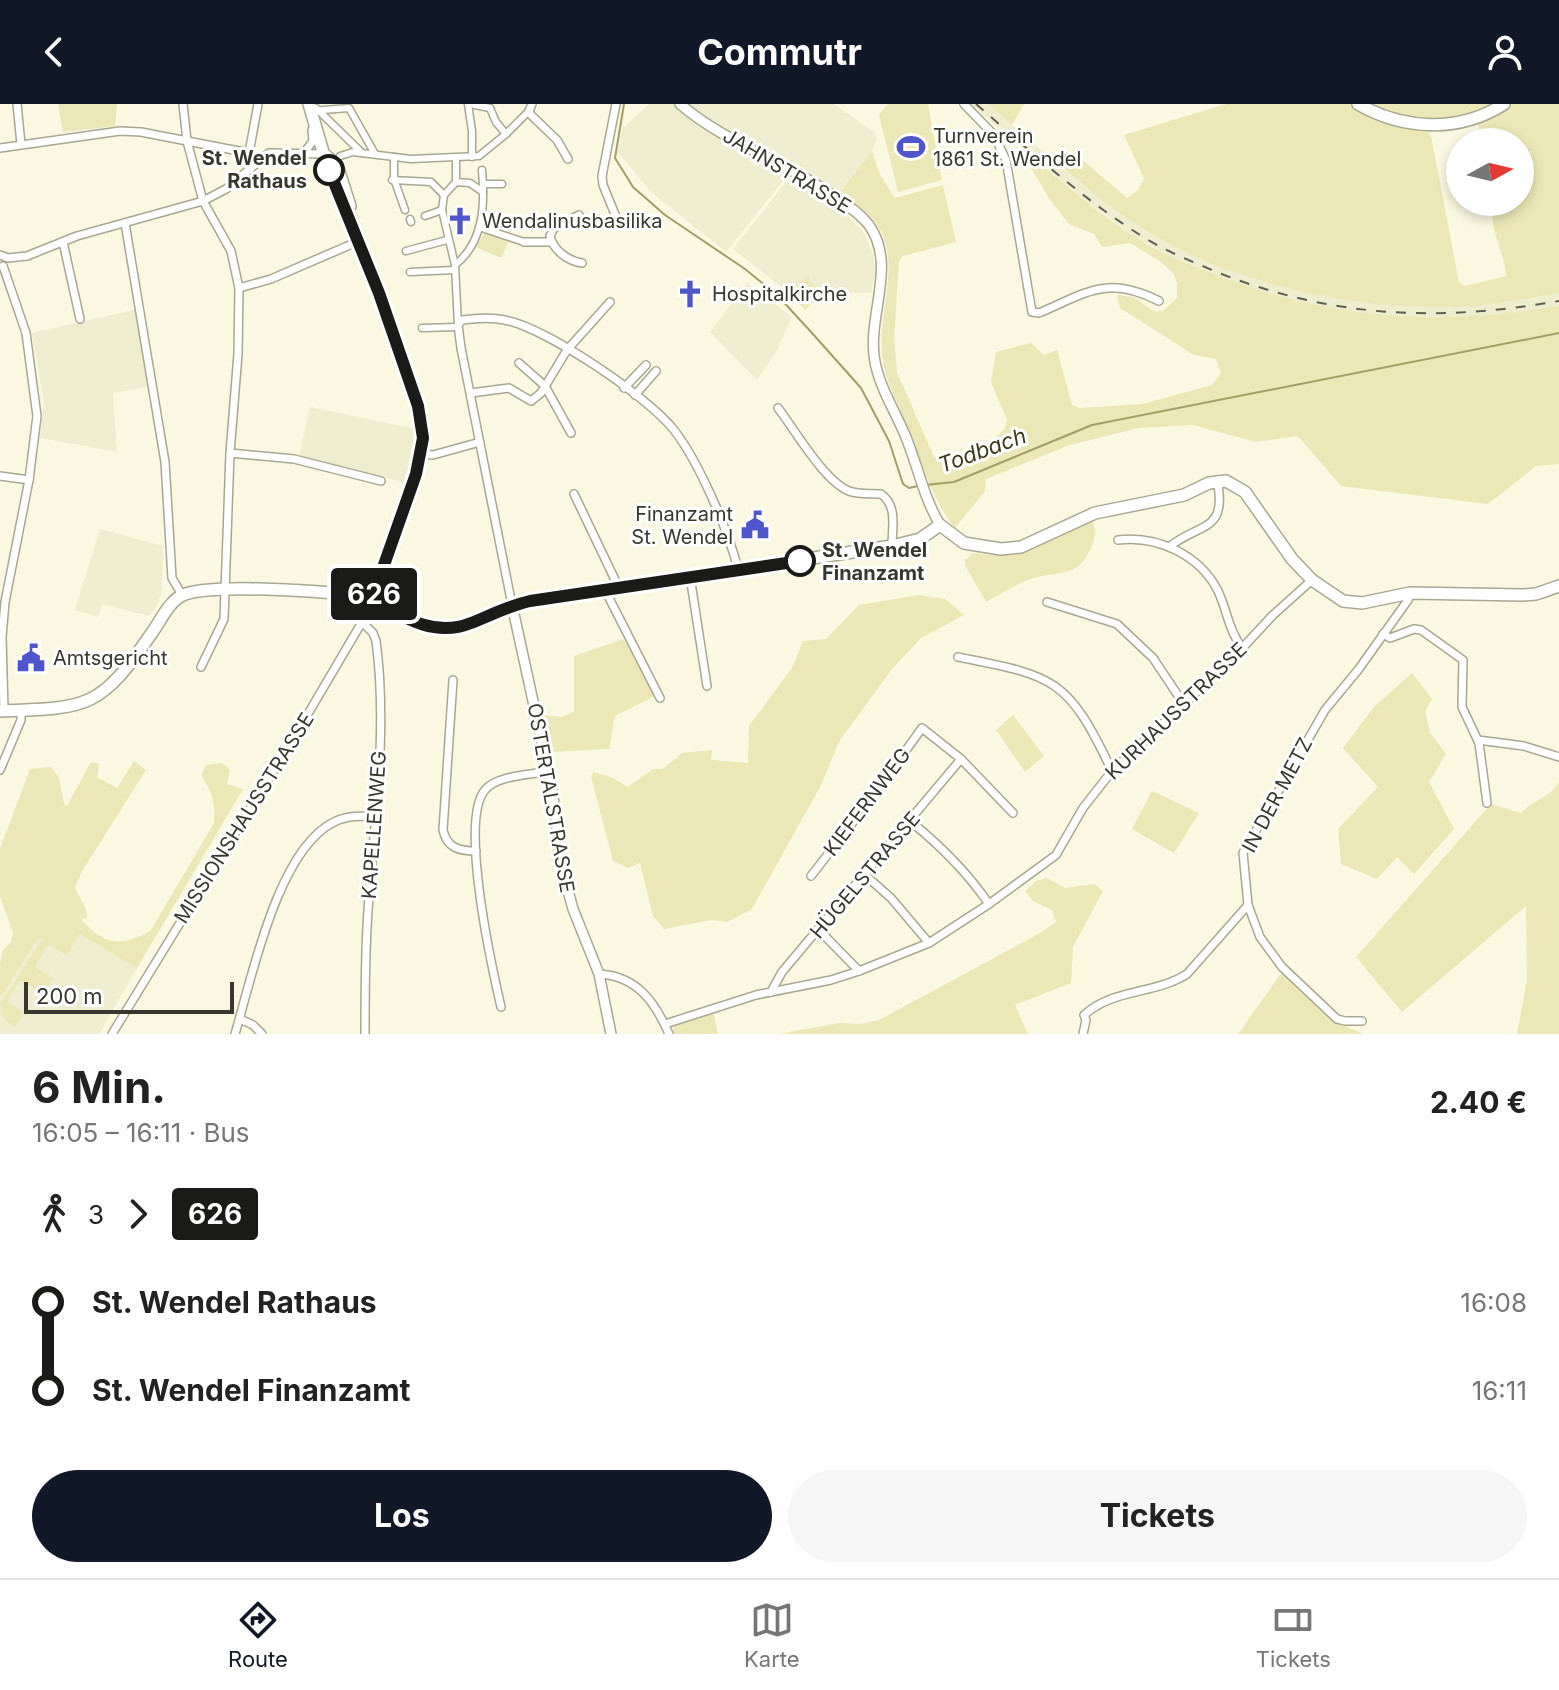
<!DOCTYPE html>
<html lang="de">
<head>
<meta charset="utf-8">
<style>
  body { margin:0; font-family:Inter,sans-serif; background:#f6f6f6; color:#222; height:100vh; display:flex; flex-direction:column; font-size:30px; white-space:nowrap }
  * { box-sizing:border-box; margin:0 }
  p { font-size:26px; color:#767676 }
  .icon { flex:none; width:44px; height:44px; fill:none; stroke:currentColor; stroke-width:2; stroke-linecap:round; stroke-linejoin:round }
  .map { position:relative; height:930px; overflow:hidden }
  .side { display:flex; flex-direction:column; background:#fff; flex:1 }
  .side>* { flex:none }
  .badge { padding:0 16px; border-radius:6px; font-size:28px; line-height:52px }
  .needle { width:52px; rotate:82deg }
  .buttons { position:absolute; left:1446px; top:24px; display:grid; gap:16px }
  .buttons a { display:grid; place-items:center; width:88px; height:88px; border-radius:50%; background:#fff; box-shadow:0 4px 12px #0003; font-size:40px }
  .scale { position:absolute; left:24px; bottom:20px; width:210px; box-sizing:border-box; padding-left:8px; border:4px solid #37372e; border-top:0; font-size:22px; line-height:28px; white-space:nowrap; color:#37372e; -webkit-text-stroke:6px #fff; paint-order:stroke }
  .map>.badge { position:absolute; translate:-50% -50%; box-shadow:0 0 0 4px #fff }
  .legs { display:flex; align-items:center; gap:12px; height:88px; padding:0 32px; font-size:26px }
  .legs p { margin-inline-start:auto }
  .headline { display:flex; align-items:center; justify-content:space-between; height:136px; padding:0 32px }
  h1 { font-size:44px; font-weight:700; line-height:60px }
  .cta { display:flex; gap:16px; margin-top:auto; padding:16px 32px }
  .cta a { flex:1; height:92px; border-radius:48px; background:#111827; color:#fff; font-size:32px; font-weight:700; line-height:92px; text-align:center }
  .cta a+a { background:#f6f6f6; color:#222 }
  ul { padding:0 32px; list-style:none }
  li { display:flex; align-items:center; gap:28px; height:88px; font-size:30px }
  li i { display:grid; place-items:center; width:12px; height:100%; margin:0 10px; background:currentColor }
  li i::after { content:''; width:20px; height:20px; margin:-10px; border:6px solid; border-radius:50%; background:#fff }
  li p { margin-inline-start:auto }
  li:first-child i { background:linear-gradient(#0000 50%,currentColor 0) }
  li:last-child i { background:linear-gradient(currentColor 50%,#0000 0) }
  header { display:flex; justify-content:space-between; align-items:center; height:104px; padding:0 32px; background:#111827; color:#fff; font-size:36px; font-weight:700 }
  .tabs { display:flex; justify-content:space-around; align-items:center; height:112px; border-top:2px solid #e0e0e0; background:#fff; font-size:22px; color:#767676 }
  .tabs a { display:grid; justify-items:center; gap:4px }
  .tabs .selected { color:#111827 }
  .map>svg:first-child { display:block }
</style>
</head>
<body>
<header><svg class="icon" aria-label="back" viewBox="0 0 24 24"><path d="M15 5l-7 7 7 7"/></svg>Commutr<svg class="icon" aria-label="person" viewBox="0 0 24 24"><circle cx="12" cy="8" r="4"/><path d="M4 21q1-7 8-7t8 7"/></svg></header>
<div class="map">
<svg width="1559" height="930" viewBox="0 0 1559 930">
  <rect width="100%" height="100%" fill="#faf8e1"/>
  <g fill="#efedcf">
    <path d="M649 0H834L874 28 877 36 872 47 839 89 794 63 726 148 650 87 618 48 622 25Z"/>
    <path d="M970 0H988L1082 81 1142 124 1174 142 1295 186 1348 196 1407 202 1511 197 1559 189V202L1512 210 1471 213H1405L1344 209 1290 197 1244 182 1168 151 1135 133 1076 89Z"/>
    <path d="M793 69 831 103 845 110 864 129 873 150 875 169 871 189 821 190 808 172 788 188 733 145Z"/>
    <path d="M747 179 792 213 776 248 757 276 710 228Z"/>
    <path d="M138 205 151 282 113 289 117 348 40 334 44 298 32 229Z"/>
    <path d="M310 303 416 325V343L407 379 299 353Z"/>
    <path d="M100 425 163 442 162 485 158 500 149 512 102 500 98 513 75 506Z"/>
    <path d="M52 812 137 864 99 930H0V896Z"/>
  </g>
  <g fill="#ebe7b6" fill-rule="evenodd">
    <path d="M58 0H117L115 22 63 28Z"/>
    <path d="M888 0H928L942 76 898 88 879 11Z"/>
    <path d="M988 0H1024L1012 21Z"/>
    <path d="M1226 0H1559V189C1529 194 1499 200 1469 202 1362 208 1234 182 1142 124 1110 104 1080 79 1051 54L1067 48 1079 53 1127 94 1138 86 1144 74 1124 31ZM1478 18 1481 38H1520V98H1495C1486 125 1505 146 1506 172L1465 182 1459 178 1431 32 1428 29Z"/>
    <path d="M872 47 880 71 895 94 943 81 956 138 903 152 899 157 894 235 897 268 934 353 939 356 990 339 1005 324 1007 316 991 278 996 248 1031 239 1044 251 1057 246 1072 301 1080 304 1143 300 1212 281 1221 269 1216 255 1194 251 1120 204 1117 191 1133 193 1155 208 1164 206 1177 194V179L1173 169 1161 158 1130 139 1102 143 1094 130 1069 120 1050 96 1024 52 1025 47C1060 76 1096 108 1135 133 1159 149 1186 159 1212 169 1329 216 1435 223 1559 202V360L1536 362 1488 400 1341 382 1298 332 1256 338 1193 321 1138 324 1070 341 986 375 985 387 955 424C932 395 922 360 909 325 899 302 885 277 882 251 877 206 905 154 873 115 864 105 850 97 839 89Z"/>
    <path d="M485 128 509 137 501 154 476 143Z"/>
    <path d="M808 172 821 190 805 206 788 188Z"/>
    <path d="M1092 416C1097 427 1095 436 1090 446 1077 475 1057 466 1031 475 1015 480 1001 490 986 498L965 461V456L973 449 1001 452 1024 448Z"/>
    <path d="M918 491 945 495 964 511 921 534 892 565 840 636 820 683 752 805 727 818 711 816 664 825 653 812 640 759 628 764 613 757 591 672 594 668 613 674 628 683 653 665H663L682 649 712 646 711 656 748 659 749 622 792 564 803 537 826 535 859 501Z"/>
    <path d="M624 535 655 592 615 612 609 645 550 648 542 611 562 613 574 608V552Z"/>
    <path d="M1412 569 1432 595 1425 607 1430 629 1446 650 1429 678 1454 725 1414 770 1397 753 1377 775 1341 760 1338 725 1378 683 1343 644 1374 603Z"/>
    <path d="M1013 611 1044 652 1025 668 996 626Z"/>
    <path d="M134 657 146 666 82 767 75 784 86 805 87 814 81 815C103 841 122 844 151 826L214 719C216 700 212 687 201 671L206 661 221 659 230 665 227 680 243 685 137 864 80 830 67 851 48 840 35 863 53 874 44 890 40 889 35 897 38 886 20 876 7 898 24 909 15 923C6 918 0 911 1 899L42 836 38 834 0 895V860L3 846 11 838 13 829 0 792V745L30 665 51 663 59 674 64 700 67 702 91 658 99 660 97 673 117 684Z"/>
    <path d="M1559 678V930H1517L1527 876 1526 802 1402 908 1356 853 1491 700 1521 709C1535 694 1548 696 1559 678Z"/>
    <path d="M1152 687 1199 709 1174 749 1132 725Z"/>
    <path d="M1047 774 1065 784 1095 780 1103 787 1073 843 1071 879 1015 901 1028 930H778L840 919 861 920 879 916 1040 829 1056 818 1052 806 1033 797 1025 787 1036 777Z"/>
    <path d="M1280 871H1286L1336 918 1363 930H1238Z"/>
    <path d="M713 907 718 930H672L674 921Z"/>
  </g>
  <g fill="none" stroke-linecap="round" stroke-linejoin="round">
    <g stroke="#a29e67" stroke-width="2">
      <path d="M624 0 615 54 633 83 665 111 745 165 778 192 812 229 861 284 889 337 903 380 909 384 918 382"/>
      <path d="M925 381 954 378 1092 321 1559 229"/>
    </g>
    <defs>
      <g id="pedestrian">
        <path d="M468 0 472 27V53"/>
        <path d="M470 0 490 4"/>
        <path d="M316 4 362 49"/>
        <path d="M490 4 496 18 506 30"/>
        <path d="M310 7 349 4 375 50"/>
        <path d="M340 52 353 48 411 55 479 52 506 30 529 7"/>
        <path d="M394 53V75L405 106"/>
        <path d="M456 54V78L444 91 442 106 455 161 458 221"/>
        <path d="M392 76 431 78 444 91"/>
        <path d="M456 78 470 79 483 88"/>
        <path d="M483 80H502"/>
        <path d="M425 112 442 106"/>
        <path d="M410 115 411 118"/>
        <path d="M479 123 524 138"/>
        <path d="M406 147 447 136"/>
        <path d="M455 161C484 138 485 101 482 66"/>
        <path d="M410 168 454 166"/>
        <path d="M422 224 458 223"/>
      </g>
      <g id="minor">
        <path d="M17 0 21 40"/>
        <path d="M183 0 187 37 203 97 231 147 239 184 238 250 230 349 224 515 201 563"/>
        <path d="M532 0 529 7 531 11 557 36 568 55"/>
        <path d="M616 0 602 72 603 81 619 120"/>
        <path d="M964 0 994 31 1006 56 1032 208 1039 209C1088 188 1107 171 1159 197"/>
        <path d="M0 44 120 27 141 28 249 49 258 56"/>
        <path d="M249 49 258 0"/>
        <path d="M304 49 313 37 312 26"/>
        <path d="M579 111 554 124 550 132C553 146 568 157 582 159"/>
        <path d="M125 119 165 358 172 474 182 491"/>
        <path d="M63 138 80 215"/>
        <path d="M524 138H551"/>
        <path d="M0 151 8 154 27 152 77 132 203 97 226 85 269 49 324 50"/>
        <path d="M3 162 26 229 37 312 29 376 5 498 2 533 4 606"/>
        <path d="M239 184 271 175 359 137"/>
        <path d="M519 259 545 282 571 329"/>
        <path d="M624 284 646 261"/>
        <path d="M471 289 509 284 531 297 541 289 567 246 610 198"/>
        <path d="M635 291 656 267"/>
        <path d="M778 304C795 326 824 377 849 387 859 391 871 389 881 390 898 402 892 424 892 442"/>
        <path d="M230 349 294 355 381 377"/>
        <path d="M421 350 433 351 480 338"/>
        <path d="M0 372 29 376"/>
        <path d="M574 390 618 482"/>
        <path d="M1118 436C1157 431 1200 451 1218 487 1227 506 1229 528 1243 545"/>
        <path d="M1169 443C1200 418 1228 429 1217 376"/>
        <path d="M690 472 707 582"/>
        <path d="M604 484 660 594"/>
        <path d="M1047 498 1117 520 1153 554 1183 599"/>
        <path d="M512 501 461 244 458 221 462 216C477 214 491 213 505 216 548 225 647 292 674 326 699 358 728 426 738 465"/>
        <path d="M362 518 373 529 376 537C388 626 374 718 368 807 365 848 365 889 365 930"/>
        <path d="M1383 530 1390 534 1414 525 1421 526 1463 556 1462 603 1479 639 1487 699"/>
        <path d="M958 553C1055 572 1068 574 1112 667"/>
        <path d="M453 576 443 726C447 744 459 747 476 747"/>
        <path d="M1478 636 1524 642 1559 653"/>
        <path d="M0 666 21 616V606"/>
        <path d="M910 717C941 742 967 768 989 800"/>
        <path d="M865 771 891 794 929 839"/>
        <path d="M811 772 871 695 922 624 961 655 1013 709"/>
        <path d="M819 826 859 867"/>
        <path d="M599 870C637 872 655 898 669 930"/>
        <path d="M771 888 782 868 961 655"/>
        <path d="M501 903C492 864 459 716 485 686 497 671 531 671 549 667"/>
        <path d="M240 915 253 921 262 930"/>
        <path d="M1362 917H1345L1337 915 1282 863 1260 833 1248 801 1243 749 1325 606 1358 566 1408 496 1410 489"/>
        <path d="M665 920 756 891 831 876 859 867 929 839 989 800 1056 751 1083 704 1112 667 1233 554 1273 511 1312 476"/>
        <path d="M112 930 302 620 362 518 372 495"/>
        <path d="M235 930C252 873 278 745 334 718 348 711 361 712 376 713"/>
        <path d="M1083 930 1086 916 1084 911C1114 884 1154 891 1187 870L1248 801"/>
      </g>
      <g id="tertiary">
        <path d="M680 0C724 38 783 57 831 90 844 99 859 108 869 121 898 162 866 213 875 258 880 284 895 307 905 331 918 362 923 392 940 421"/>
        <path d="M512 501 552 684 562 765 573 805 599 870 611 930"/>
      </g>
      <g id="secondary">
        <path d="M309 0 325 55 351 114 418 302 423 334 416 370 372 495"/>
        <path d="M1358 0C1403 26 1459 29 1504 0"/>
        <path d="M324 50 337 61 350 102"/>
        <path d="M0 607C88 604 100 605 151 530 160 518 168 499 181 492 205 478 324 488 357 491 378 496 394 510 414 518 457 535 489 507 530 497L892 442 920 435 940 421 964 439 1001 445 1021 443 1095 409 1184 391 1209 379 1226 377 1245 388 1292 455 1312 476 1343 497 1362 499 1410 489 1523 491 1536 490 1559 482"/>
      </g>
    </defs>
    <use href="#pedestrian" stroke="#a9a791" stroke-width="9"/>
    <use href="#minor" stroke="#a9a791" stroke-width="10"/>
    <use href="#tertiary" stroke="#a9a791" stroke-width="12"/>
    <use href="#secondary" stroke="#a9a791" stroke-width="14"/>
    <use href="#pedestrian" stroke="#fff" stroke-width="6"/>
    <use href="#minor" stroke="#fff" stroke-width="7"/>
    <use href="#tertiary" stroke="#fff" stroke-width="9"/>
    <use href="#secondary" stroke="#fff" stroke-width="11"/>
    <path stroke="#5f5e52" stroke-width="2" stroke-dasharray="10 10" stroke-linecap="butt" d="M976 0C1028 45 1079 92 1137 129 1162 146 1191 157 1219 169 1334 214 1438 218 1559 197"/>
  </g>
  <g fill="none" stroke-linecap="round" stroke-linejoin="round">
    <defs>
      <path id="line-1" d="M329 66 379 189 418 302 423 334 416 370 372 495C403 513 434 534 471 519 491 511 509 502 530 497L800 457"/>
    </defs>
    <use href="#line-1" stroke="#fff" stroke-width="18"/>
    <use href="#line-1" stroke="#1a1a18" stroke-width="12"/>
  </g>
  <defs>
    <symbol id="stadium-bare" viewBox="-9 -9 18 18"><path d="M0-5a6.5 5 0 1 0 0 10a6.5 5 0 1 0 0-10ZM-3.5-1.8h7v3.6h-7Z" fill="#4f55cb" stroke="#fff" stroke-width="2.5" paint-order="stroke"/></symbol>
    <symbol id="church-bare" viewBox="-9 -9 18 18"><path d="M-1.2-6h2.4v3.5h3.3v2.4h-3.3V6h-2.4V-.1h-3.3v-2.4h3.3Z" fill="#4f55cb" stroke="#fff" stroke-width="2.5" paint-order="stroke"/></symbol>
    <symbol id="civic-bare" viewBox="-9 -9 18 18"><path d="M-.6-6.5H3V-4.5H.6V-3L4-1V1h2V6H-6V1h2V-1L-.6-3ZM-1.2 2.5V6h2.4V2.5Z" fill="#4f55cb" stroke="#fff" stroke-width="2.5" paint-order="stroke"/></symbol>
  </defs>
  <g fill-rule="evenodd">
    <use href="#stadium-bare" x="891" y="23" width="40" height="40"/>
    <use href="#church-bare" x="440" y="97" width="40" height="40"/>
    <use href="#church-bare" x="670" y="170" width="40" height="40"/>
    <use href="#civic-bare" x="735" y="401" width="40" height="40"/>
    <use href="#civic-bare" x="11" y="534" width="40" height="40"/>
  </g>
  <g fill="#fff" stroke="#1a1a18" stroke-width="4">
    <circle cx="329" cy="66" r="14"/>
    <circle cx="800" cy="457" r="14"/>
  </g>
  <g text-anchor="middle" stroke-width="6" stroke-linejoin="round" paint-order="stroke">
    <g font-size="20" fill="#37372e" stroke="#fff" text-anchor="start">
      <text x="933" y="39">Turnverein<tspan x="933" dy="23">1861 St. Wendel</tspan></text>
      <text x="482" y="124">Wendalinusbasilika</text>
      <text x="712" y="197">Hospitalkirche</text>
      <text x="733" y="417" text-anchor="end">Finanzamt<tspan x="733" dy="23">St. Wendel</tspan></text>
      <text x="53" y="561">Amtsgericht</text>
    </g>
    <g font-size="20" font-weight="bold" fill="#37372e" stroke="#fff" text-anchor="end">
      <text x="307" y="61">St. Wendel<tspan x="307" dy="23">Rathaus</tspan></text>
      <text x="822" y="453" text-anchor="start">St. Wendel<tspan x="822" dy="23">Finanzamt</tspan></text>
    </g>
    <g font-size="20" fill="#37372e" stroke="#fff">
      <text transform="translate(787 67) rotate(31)" y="7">JAHNSTRASSE</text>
      <text transform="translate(1176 607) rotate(-44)" y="7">KURHAUSSTRASSE</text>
      <text transform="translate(1277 691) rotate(-62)" y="7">IN DER METZ</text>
      <text transform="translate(551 694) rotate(80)" y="7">OSTERTALSTRASSE</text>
      <text transform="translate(867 698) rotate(-53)" y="7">KIEFERNWEG</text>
      <text transform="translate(244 714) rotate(-58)" y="7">MISSIONSHAUSSTRASSE</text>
      <text transform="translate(374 721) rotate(-86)" y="7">KAPELLENWEG</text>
      <text transform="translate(865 771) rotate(-50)" y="7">HÜGELSTRASSE</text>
    </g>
    <g font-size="22" font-style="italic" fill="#3d3a19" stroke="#fff">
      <text transform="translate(982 346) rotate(-20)" y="8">Todbach</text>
    </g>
  </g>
</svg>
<div class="buttons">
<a><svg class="needle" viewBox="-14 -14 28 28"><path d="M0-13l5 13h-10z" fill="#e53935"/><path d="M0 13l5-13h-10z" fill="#767676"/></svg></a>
</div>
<div class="scale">200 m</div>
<b class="badge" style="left:374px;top:490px;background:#1a1a18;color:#fff">626</b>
</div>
<section class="side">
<div class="headline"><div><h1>6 Min.</h1><p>16:05 – 16:11 · Bus</p></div><b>2.40 €</b></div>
<div class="legs"><svg class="icon" aria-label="walk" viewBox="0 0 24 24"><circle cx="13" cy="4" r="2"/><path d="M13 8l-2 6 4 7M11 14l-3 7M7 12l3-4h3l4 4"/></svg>3<svg class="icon" aria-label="forward" viewBox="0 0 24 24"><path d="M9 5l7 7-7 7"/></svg><b class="badge" style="background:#1a1a18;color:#fff">626</b></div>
<ul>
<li><i style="color:#1a1a18"></i><b>St. Wendel Rathaus</b><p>16:08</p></li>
<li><i style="color:#1a1a18"></i><b>St. Wendel Finanzamt</b><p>16:11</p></li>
</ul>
<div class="cta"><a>Los</a><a>Tickets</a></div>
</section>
<nav class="tabs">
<a class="selected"><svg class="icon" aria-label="directions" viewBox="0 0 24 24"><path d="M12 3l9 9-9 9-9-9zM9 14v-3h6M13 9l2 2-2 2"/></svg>Route</a>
<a><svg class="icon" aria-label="map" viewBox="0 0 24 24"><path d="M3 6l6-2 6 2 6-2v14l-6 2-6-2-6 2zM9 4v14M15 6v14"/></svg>Karte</a>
<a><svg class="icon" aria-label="tickets" viewBox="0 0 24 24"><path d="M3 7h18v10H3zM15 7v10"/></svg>Tickets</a>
</nav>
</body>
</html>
